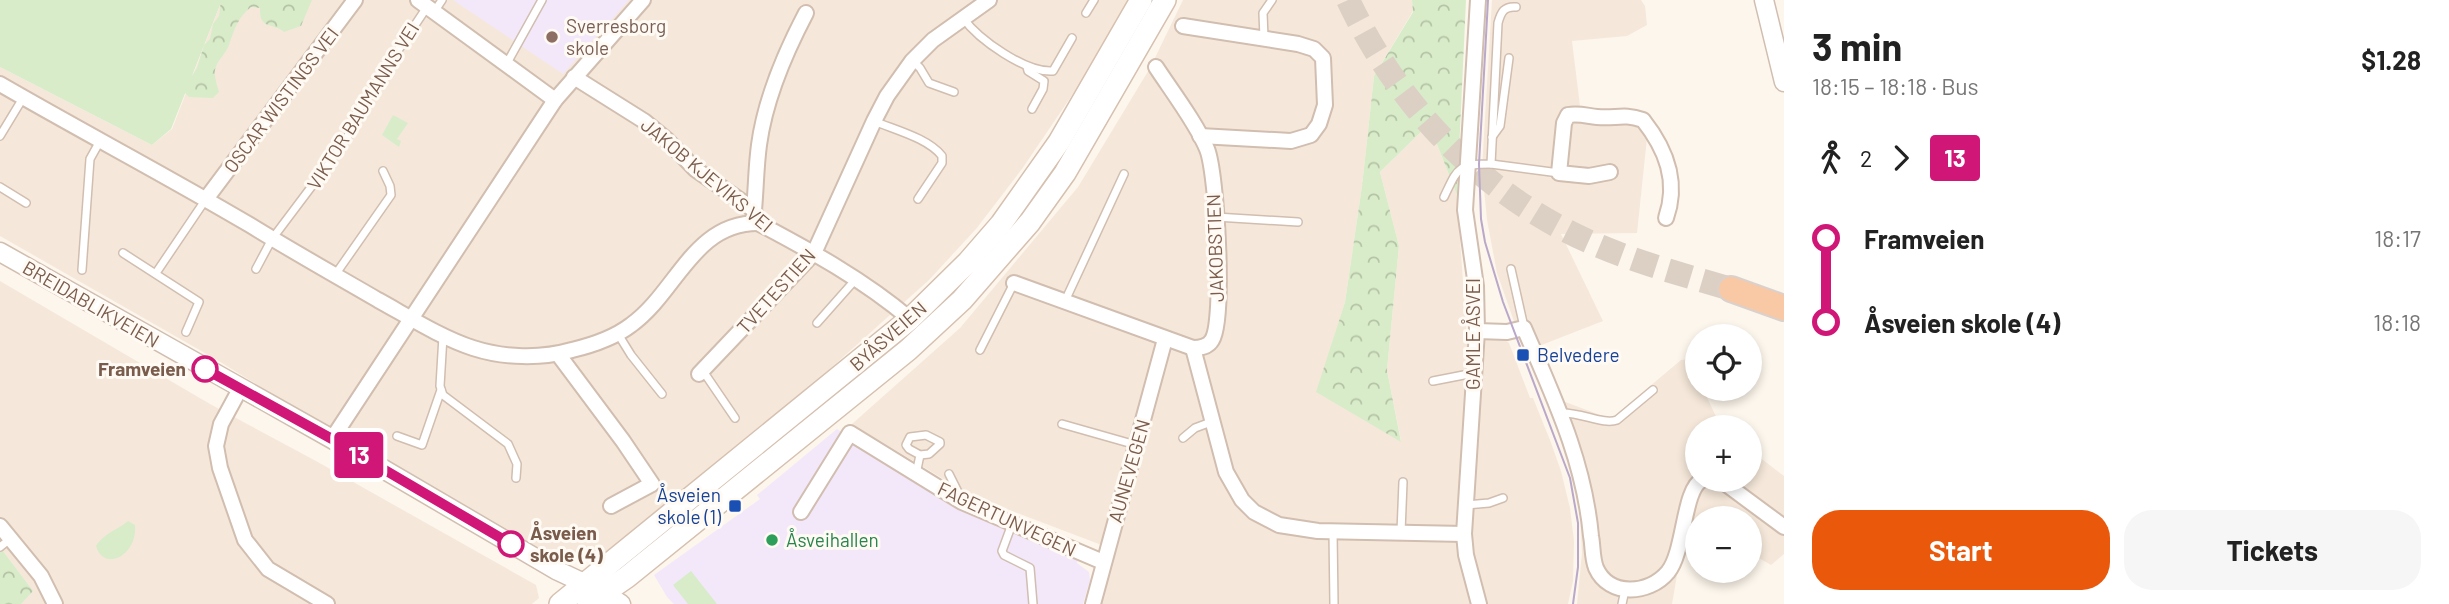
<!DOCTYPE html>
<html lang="en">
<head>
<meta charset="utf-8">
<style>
  body { margin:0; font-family:Barlow,sans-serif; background:#f6f6f6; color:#222; height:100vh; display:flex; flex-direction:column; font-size:26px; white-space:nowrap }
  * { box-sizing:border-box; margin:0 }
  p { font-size:23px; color:#767676 }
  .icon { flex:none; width:38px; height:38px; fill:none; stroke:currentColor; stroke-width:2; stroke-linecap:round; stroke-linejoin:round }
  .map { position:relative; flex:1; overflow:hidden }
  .side { display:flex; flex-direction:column; background:#fff; width:665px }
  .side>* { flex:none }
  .badge { padding:0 14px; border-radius:5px; font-size:24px; line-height:46px }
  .fabs { position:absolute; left:1685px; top:324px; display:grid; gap:14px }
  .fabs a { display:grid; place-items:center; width:77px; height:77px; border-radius:50%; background:#fff; box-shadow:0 4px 10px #0003; font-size:35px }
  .map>.badge { position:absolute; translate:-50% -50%; box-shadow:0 0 0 4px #fff }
  .legs { display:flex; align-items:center; gap:10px; height:77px; padding:0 28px; font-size:23px }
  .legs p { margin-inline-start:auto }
  .head { display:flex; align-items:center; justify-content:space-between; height:119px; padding:0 28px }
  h1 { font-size:38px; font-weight:700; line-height:52px }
  .action { display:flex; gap:14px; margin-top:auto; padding:14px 28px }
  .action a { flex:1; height:80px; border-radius:28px; background:#ea580c; color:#fff; font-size:28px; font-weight:700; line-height:80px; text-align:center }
  .action a+a { background:#f6f6f6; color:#222 }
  ul { padding:0 28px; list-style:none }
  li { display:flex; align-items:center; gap:24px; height:84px; font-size:26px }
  li i { display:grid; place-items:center; width:10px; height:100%; margin:0 9px; background:currentColor }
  li i::after { content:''; width:18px; height:18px; margin:-9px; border:5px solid; border-radius:50%; background:#fff }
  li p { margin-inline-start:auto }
  li:first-child i { background:linear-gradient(#0000 50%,currentColor 0) }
  li:last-child i { background:linear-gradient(currentColor 50%,#0000 0) }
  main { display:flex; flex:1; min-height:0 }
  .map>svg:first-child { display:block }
</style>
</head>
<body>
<main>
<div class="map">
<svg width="1784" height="604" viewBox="0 0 1784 604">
  <defs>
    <pattern id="forest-crowns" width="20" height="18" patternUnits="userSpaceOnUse" patternTransform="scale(1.75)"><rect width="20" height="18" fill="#d8ecc9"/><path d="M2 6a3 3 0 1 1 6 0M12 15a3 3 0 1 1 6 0" fill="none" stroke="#b4c2a5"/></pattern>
  </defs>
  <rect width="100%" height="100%" fill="#fdf6ec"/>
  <g fill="#f5e8da">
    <path d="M222 0H1134L1127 14 1022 169 976 229 929 280 754 437 608 557H551L421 485 217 360 0 236V67L152 145 172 129Z"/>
    <path d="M1183 0H1412L1413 11 1374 76 1362 186 1345 302 1317 392 1401 441 1387 370 1399 246 1380 172 1429 124 1457 195 1467 340 1503 338 1509 343 1530 398H1533L1550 440 1561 471 1570 508 1574 541 1573 581 1568 604H1100L1112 549 970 495 852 424 960 328 1078 187 1150 68Z"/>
    <path d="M1492 0H1641L1645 6 1647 25 1627 36 1572 41 1580 106 1649 119 1637 233 1561 234 1603 321 1539 346 1560 400 1611 419 1681 360 1690 359 1697 376 1698 388 1703 389 1721 427H1698V480H1750V450L1784 476V554L1771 565 1750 553V518H1698L1697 523 1687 517 1672 604H1577L1582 553 1580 513 1569 458 1553 418 1555 409 1528 345 1523 347 1497 273 1487 220 1482 169Z"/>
    <path d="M0 281 210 404 316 461 536 585 539 598 532 604H21L32 590 0 547Z"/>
  </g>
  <g fill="#f3e8fa">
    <path d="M453 0H629L563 74Z"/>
    <path d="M837 429 918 483 1078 558 1077 563 1089 572 1090 580 1083 604H674L667 597 654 575 760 499 757 495Z"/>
  </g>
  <g fill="#d8ecc9">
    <path d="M0 0H222L171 129 152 145 0 67Z"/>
    <path d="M393 115 408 123 397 139 401 141 399 147 382 135Z"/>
    <path d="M128 521 135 525C138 555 104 573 96 546 104 533 117 530 128 521Z"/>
    <path d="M691 571 717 604H688L673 585Z"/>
  </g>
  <g fill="url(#forest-crowns)">
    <path d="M221 0H312L301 26 284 32C272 22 259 30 260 8L251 7C238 17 234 30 229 45 226 54 217 60 215 70 214 77 217 85 219 92L213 98 189 97 185 93 187 83 197 68 204 45 210 39 213 24 219 16Z"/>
    <path d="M1412 0H1466L1457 195 1429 124 1380 172 1399 246 1387 370 1401 442 1316 392 1345 302 1362 186 1374 76 1413 12Z"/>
    <path d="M0 547 33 591 21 604H0Z"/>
  </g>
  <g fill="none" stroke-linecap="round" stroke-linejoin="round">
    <path stroke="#dcd0c4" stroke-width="24" stroke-dasharray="24 12" stroke-linecap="butt" d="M1348 0C1398 106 1482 194 1590 242 1635 262 1684 275 1731 289"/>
    <defs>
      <g id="service">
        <path d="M434 12 442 0"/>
        <path d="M1086 13 1094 0"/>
        <path d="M963 18C979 40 1026 73 1053 71L1072 38"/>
        <path d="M1264 38 1263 13 1272 0"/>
        <path d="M913 61 920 68 929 83 954 92"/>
        <path d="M507 63 542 0"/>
        <path d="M1027 67 1028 71 1044 81 1043 89 1032 109"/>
        <path d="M874 121C895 130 928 138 942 156V163L918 199"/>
        <path d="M0 136 23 98"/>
        <path d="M1492 137 1500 126 1509 58"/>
        <path d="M1491 164 1559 173"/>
        <path d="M0 187 26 203"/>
        <path d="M1444 197C1458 168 1457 164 1491 164L1498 23C1501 12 1504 6 1516 7"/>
        <path d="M1216 217 1298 222"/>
        <path d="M123 253 199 302 186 332"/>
        <path d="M256 269 272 239 336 154 348 136 357 112 427 7"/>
        <path d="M1511 269 1524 327"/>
        <path d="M82 270 90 159 100 141"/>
        <path d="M156 273 206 199"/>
        <path d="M335 275 391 195 390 186 383 171"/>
        <path d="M1065 301 1124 174"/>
        <path d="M817 323 856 279"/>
        <path d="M618 334 631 355 662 394"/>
        <path d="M443 336 440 386 443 395 508 444 517 464 516 478"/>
        <path d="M980 350 1014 283"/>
        <path d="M703 371 735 418"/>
        <path d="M1433 381 1474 373"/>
        <path d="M1561 413C1581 412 1603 425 1617 420L1653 390"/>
        <path d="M1062 424 1136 445"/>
        <path d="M397 436 422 445 441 390"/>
        <path d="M1183 438 1195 428 1211 422"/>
        <path d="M916 474 920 455 929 454 940 444V442L926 435 910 437 906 445 909 449 920 455"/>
        <path d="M949 474 961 498"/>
        <path d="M1466 505 1489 503 1503 498"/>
        <path d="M1012 524 1002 551 1004 555 1030 568 1033 604"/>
        <path d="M1333 532 1334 604"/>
        <path d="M1401 532 1403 482"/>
        <path d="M0 547 10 539"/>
        <path d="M1622 604 1625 590"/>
      </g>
      <g id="minor">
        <path d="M418 0 555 100"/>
        <path d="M1478 0 1465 210 1476 286 1477 331 1464 534 1466 555 1479 604"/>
        <path d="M1183 26 1298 44 1314 49 1323 58 1325 105 1319 124 1311 135 1291 141 1200 136"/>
        <path d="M574 77 644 121 667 140 695 169 754 210 758 223C811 251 864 280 910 319"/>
        <path d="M0 84C83 132 167 176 250 225 292 251 335 275 378 300 409 317 440 337 473 348 504 358 541 359 572 350 593 345 614 338 631 325 677 292 693 223 758 223"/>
        <path d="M1610 172 1589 176 1559 173 1564 123 1568 115C1579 113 1587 116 1597 117 1616 119 1623 113 1643 120 1666 149 1679 181 1666 218"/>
        <path d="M206 199 355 0"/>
        <path d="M754 210C756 189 756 167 759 145 765 100 785 53 806 13"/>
        <path d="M1014 283 1193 348C1201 348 1208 347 1212 340 1225 320 1217 173 1207 149 1197 124 1171 90 1156 67"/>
        <path d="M1477 331 1507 332 1524 328C1554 398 1584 460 1591 536 1593 546 1592 558 1596 568 1609 597 1649 595 1668 572 1685 551 1683 489 1702 480"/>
        <path d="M1193 348 1226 472 1242 500 1254 512 1279 525 1318 531 1464 534"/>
        <path d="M558 354 623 441 652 484 611 506"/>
        <path d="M699 374 814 253 874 121 887 96 912 61 933 40 989 0"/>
        <path d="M240 389 221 424 216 446 220 468 245 540 268 569 327 604"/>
        <path d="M332 439 555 100 643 0"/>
        <path d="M1717 480 1726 484 1784 527"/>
        <path d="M801 512 850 433 962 502 1103 562"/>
        <path d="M0 526 41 576 55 604"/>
        <path d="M1093 604 1165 339"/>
      </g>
      <g id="tertiary">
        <path d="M1764 0 1784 82"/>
        <path d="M0 252 332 439 556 570 603 592 621 604"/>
      </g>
      <g id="secondary">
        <path d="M560 604 910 319 968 262 1001 224 1059 142 1141 0"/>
        <path d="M588 604 627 577 908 350 962 300 1030 222 1065 173 1165 0"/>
      </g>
      <path id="trunk" d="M1731 289 1784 308"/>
    </defs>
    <use href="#service" stroke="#d1beb0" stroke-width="10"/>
    <use href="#minor" stroke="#d1beb0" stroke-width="18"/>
    <use href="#tertiary" stroke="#d1beb0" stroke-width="21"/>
    <use href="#secondary" stroke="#d6c0b0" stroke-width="24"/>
    <use href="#trunk" stroke="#dad1cd" stroke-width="28"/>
    <use href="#service" stroke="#fff" stroke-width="7"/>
    <use href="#minor" stroke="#fff" stroke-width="14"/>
    <use href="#tertiary" stroke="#fff" stroke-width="18"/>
    <use href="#secondary" stroke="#fff" stroke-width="21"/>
    <use href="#trunk" stroke="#f9c8a4" stroke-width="24"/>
    <path stroke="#b9a8c9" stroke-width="2" d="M1488 0 1479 164 1481 219 1485 242 1503 302 1570 478 1578 523V567L1573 604"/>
  </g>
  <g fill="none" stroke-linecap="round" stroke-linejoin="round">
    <defs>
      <path id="line-1" d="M205 369 332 439 511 544"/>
    </defs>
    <use href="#line-1" stroke="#fff" stroke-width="16"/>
    <use href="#line-1" stroke="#d01778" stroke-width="10"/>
  </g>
  <circle fill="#8d6e63" stroke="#fffaf3" stroke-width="2.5" cx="552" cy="37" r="7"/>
  <g fill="#1a4fb4" stroke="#fffaf3" stroke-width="2.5">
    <rect x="1516" y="348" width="14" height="14" rx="3.5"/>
    <rect x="728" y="499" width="14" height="14" rx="3.5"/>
  </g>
  <g fill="#fff" stroke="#d01778" stroke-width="3.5">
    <circle cx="205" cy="369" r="12"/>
    <circle cx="511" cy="544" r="12"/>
  </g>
  <circle fill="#2e9e5b" stroke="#fffaf3" stroke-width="2.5" cx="772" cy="540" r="7"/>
  <g text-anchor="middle" stroke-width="6" stroke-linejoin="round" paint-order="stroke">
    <g font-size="19" fill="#785e54" stroke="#fffaf3" text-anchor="start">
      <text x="566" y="33">Sverresborg<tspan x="566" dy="22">skole</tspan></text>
    </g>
    <g font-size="19" fill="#7a5c4d" stroke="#fffaf3">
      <text transform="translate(281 100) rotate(-53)" y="7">OSCAR WISTINGS VEI</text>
      <text transform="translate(363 106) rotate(-58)" y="7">VIKTOR BAUMANNS VEI</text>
      <text transform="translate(707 175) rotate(40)" y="7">JAKOB KJEVIKS VEI</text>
      <text transform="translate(1215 248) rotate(-92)" y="7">JAKOBSTIEN</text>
      <text transform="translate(776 291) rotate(-48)" y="7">TVETESTIEN</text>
      <text transform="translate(91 304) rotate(30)" y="7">BREIDABLIKVEIEN</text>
      <text transform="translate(1473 334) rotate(-90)" y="7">GAMLE ÅSVEI</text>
      <text transform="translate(888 336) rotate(-41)" y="7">BYÅSVEIEN</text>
      <text transform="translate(1129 471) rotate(-74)" y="7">AUNEVEGEN</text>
      <text transform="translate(1007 519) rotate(25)" y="7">FAGERTUNVEGEN</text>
    </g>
    <g font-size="19" fill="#164399" stroke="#fffaf3" text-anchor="start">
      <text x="1537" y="362">Belvedere</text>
      <text x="721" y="502" text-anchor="end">Åsveien<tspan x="721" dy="22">skole (1)</tspan></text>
    </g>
    <g font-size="19" font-weight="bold" fill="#7a5c4d" stroke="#fffaf3" text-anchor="end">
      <text x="186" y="376">Framveien</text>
      <text x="530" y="540" text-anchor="start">Åsveien<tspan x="530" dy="22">skole (4)</tspan></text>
    </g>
    <g font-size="19" fill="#27864d" stroke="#fffaf3" text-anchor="start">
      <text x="786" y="547">Åsveihallen</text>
    </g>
  </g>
</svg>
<div class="fabs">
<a><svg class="icon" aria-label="locate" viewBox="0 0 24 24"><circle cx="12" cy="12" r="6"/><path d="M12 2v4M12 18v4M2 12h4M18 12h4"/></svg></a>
<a>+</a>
<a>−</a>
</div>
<b class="badge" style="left:359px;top:455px;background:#d01778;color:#fff">13</b>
</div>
<section class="side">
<div class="head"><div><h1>3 min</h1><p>18:15 – 18:18 · Bus</p></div><b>$1.28</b></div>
<div class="legs"><svg class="icon" aria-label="walk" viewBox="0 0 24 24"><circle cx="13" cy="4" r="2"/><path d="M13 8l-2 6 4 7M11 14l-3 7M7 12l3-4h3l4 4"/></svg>2<svg class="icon" aria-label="forward" viewBox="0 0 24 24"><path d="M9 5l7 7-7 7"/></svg><b class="badge" style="background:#d01778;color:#fff">13</b></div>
<ul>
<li><i style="color:#d01778"></i><b>Framveien</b><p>18:17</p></li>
<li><i style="color:#d01778"></i><b>Åsveien skole (4)</b><p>18:18</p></li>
</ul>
<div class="action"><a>Start</a><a>Tickets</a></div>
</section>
</main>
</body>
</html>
